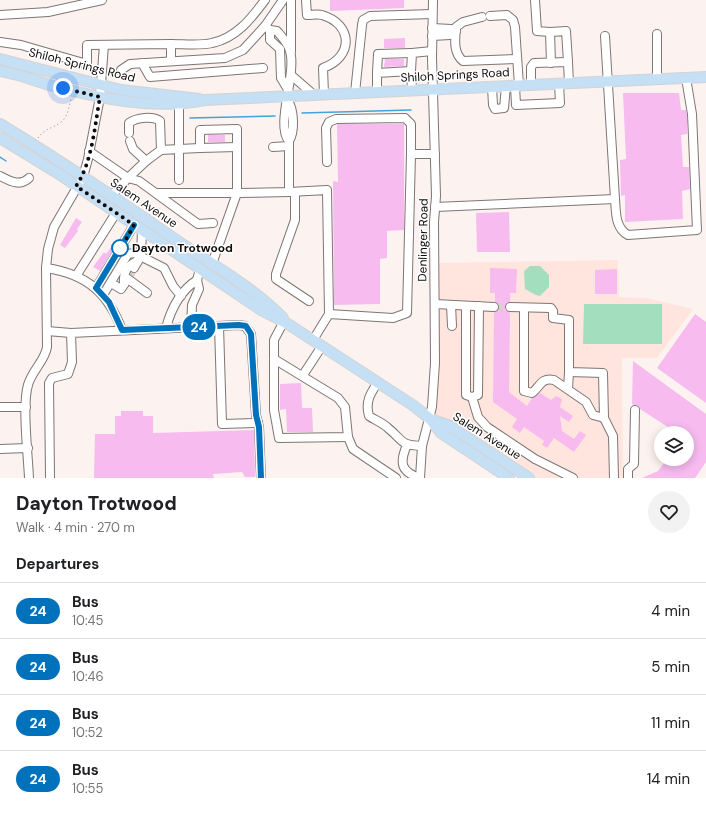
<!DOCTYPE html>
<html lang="en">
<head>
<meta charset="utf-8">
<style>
  body { margin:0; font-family:"DM Sans",sans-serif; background:#f2f2f2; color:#202124; height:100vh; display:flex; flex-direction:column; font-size:15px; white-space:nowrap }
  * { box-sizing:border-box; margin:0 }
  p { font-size:13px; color:#757577 }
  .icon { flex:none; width:22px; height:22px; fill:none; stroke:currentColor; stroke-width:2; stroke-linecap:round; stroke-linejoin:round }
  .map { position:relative; height:478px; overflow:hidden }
  .details { display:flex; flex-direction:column; background:#fff; flex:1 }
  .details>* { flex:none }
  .badge { padding:0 8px; border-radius:13px; font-size:14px; line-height:26px }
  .fabs { position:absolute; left:654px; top:426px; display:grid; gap:8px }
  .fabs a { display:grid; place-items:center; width:40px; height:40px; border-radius:50%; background:#fff; box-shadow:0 2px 10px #0003; font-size:20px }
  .you { position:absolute; width:20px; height:20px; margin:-10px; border:3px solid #fff; border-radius:50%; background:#1a73e8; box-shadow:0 0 0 6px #1a73e833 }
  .map>.badge { position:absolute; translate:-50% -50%; box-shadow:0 0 0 2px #fff }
  h2 { padding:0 16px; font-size:15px; line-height:36px }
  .round { display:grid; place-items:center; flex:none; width:42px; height:42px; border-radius:21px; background:#f2f2f2 }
  .overview { display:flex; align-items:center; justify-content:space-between; height:68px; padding:0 16px }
  h1 { font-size:19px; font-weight:800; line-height:30px }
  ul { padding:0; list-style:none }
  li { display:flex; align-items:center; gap:12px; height:56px; padding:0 16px; border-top:1px solid #e0e0e0 }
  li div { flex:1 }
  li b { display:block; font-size:15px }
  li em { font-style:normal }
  li .badge { min-width:44px; font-weight:700; text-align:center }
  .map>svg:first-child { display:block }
</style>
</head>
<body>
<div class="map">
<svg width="706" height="478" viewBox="0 0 706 478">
  <rect width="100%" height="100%" fill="#fcf3f0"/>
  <path fill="#ffe5de" d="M618 260 619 297 647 298 693 309 657 358H622L623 478H529L430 419 435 263Z"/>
  <g fill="#a3debf">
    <path d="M530 266H540L549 275V287L540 296 536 295 525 289 524 271Z"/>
    <path d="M584 304H662V344H583Z"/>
  </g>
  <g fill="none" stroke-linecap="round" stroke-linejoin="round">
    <g stroke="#42a4db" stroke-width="1.5">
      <path d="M302 113 411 110"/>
      <path d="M190 118 275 116"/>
      <path d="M0 157 6 161"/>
    </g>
  </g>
  <g fill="#f7bbf0">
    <path d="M330 0H404V8L330 11Z"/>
    <path d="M405 38V48H384V39Z"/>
    <path d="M385 59H404V66L384 67Z"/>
    <path d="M623 93H679L681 110H686L687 115V134L681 135 683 167H689L690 189 682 191 683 219 625 222V195L621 196 620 160 626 159Z"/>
    <path d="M337 124H404V230L387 231V258L380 259V304L334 305 333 181 338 182Z"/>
    <rect x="208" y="135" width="17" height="7"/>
    <path d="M509 212 510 252H477L476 213Z"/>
    <path d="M76 218 82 222 77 229 78 231 65 248 60 245Z"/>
    <path d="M113 245 115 246 100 271 93 267 104 252 106 254Z"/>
    <path d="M490 268 517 269 516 293H510V302H507L505 306V310L510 313 509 392 527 406 532 398 540 393 551 400 556 396 562 399 560 407 573 416 569 422 560 416 562 431 574 439 580 431 586 435 574 452 554 438 547 448 542 445 544 441 524 427 520 433 512 427 517 419 493 402 494 312 498 310 499 307 495 302V293H490Z"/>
    <path d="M617 269V294H595V270Z"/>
    <path d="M695 314 706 322V403L657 368Z"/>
    <path d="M633 361 706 414V462L695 478H642L658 471 667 459H687V433H677L640 409 638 406 632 404Z"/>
    <path d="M301 383 302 408H312L313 432H287L286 409 280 410V384Z"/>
    <path d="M121 411H143V416H153V433L254 430 255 477H245L242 472 213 474 214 478H94L95 434H115V416H121Z"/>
  </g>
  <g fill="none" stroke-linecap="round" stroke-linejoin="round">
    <g stroke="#d8d0ce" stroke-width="8" stroke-dasharray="8 4" stroke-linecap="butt">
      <path d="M130 275 134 268"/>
      <path d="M494 307H510"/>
    </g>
    <defs>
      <g id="minor">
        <path d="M306 0 307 15C312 15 318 14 322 15 353 24 354 57 323 68L324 94"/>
        <path d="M535 0 537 31 550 32 551 63"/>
        <path d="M0 15 48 12 102 0"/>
        <path d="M490 16 507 15 513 20 515 27 519 85"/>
        <path d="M482 17 463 22 456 27C455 39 453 53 463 61L517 59"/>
        <path d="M265 26 270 30 277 31C282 37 288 43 290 51 297 74 275 125 289 141 295 132 294 110 288 101"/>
        <path d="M432 28 451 29 456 31"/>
        <path d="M270 30V40L280 49 281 78 287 88"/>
        <path d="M550 32 566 31 568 62"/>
        <path d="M657 34V80"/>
        <path d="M432 36 450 35 456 31"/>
        <path d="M0 42 21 45 87 64V45L171 44V61"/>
        <path d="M171 44C184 44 200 46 212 43 236 38 251 19 265 0"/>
        <path d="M291 51V0"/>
        <path d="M142 63 150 77 263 68"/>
        <path d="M121 70 130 64 225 58 243 50 265 26 283 0"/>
        <path d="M411 71 412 53 432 51"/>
        <path d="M377 73 378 54 412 53"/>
        <path d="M291 75 314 95"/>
        <path d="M531 85V67L534 63 568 62 569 84"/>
        <path d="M515 86 516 105 560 103 559 84"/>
        <path d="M492 87 493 105 495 109 504 108 506 86"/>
        <path d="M377 92V73L411 71 412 90"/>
        <path d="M355 93 362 25 363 20 370 16 432 14"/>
        <path d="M129 133V123C137 117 153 116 160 121L161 150 179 149V180"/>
        <path d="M273 147 289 146"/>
        <path d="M200 148 237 147"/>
        <path d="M89 151 128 178 146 161 133 149 130 141"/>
        <path d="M146 161 161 150"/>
        <path d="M327 162 326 128 329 122 336 119 405 118 411 124V154H435"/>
        <path d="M0 176C10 181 20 187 29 178"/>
        <path d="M289 192 327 190 329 314"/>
        <path d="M295 192V220L276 274V279L309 301"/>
        <path d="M157 193H237V129L200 130V148L179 149V104"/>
        <path d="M111 196 128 178 139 181 198 224 213 223"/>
        <path d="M615 199C616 212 615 228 628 235L697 230 692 114 686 78"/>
        <path d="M435 207 615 199 605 36"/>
        <path d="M212 264 237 193 289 192V141"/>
        <path d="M46 268C87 274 108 293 122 330"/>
        <path d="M134 268 141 256 142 230"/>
        <path d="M76 276 116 213"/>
        <path d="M128 279 147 293"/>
        <path d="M111 283 121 289 127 280"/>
        <path d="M124 284C123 272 127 266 137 261"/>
        <path d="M96 288 134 225"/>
        <path d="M103 295 128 254 134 253 164 268 173 286 181 296"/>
        <path d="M435 304 494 307"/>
        <path d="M451 305 452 326"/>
        <path d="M466 306V395L472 397 478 395 479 306"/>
        <path d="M510 307 551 308 553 311V318L569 320V372L603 373 604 418 613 436 614 478"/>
        <path d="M524 308V391L532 393C540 387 541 377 554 380L586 402 593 415 604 418"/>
        <path d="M219 326 222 424 258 423"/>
        <path d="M191 327 192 305 199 289 197 280 200 269"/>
        <path d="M166 328C171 309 180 291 197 280"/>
        <path d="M47 331 71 333"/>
        <path d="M313 340 329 314 393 318 407 313 411 154"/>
        <path d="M274 359 338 398 345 407 348 437 279 438 274 410V340L284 321"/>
        <path d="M303 375 322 346"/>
        <path d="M378 382C370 394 365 402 369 416 375 420 383 423 388 428 404 441 399 445 422 446"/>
        <path d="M568 389 569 372"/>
        <path d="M472 397 478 417 487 427 535 459 573 478"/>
        <path d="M0 407H26"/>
        <path d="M348 437 353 449 396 478"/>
        <path d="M407 445C399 463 401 472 420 478"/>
        <path d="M0 449 28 448"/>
        <path d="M29 478C28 455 22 405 28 385 32 370 45 361 47 347L46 268 48 249 54 227 83 177 88 159 100 97 104 45"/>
        <path d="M50 478 49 383 52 378 68 374 72 362 71 333 239 325 245 326 251 334 256 415 259 427 261 478"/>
        <path d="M420 478 422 446 432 407 435 363 434 222 436 196 432 58 433 0"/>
        <path d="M628 478V469L634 464 635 410"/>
      </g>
      <g id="major">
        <path d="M0 59 121 90 199 99"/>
        <path d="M0 71C18 74 36 81 53 86 104 99 153 110 205 100L706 77"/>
        <path d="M0 124C63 162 124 204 185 246 218 268 255 289 283 318"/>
        <path d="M0 138 62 176 261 310 288 324 414 406 430 419 441 433 509 478"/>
        <path d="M430 419 450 426 529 478"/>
      </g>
    </defs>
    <use href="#minor" stroke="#7d7673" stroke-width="10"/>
    <use href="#major" stroke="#d4d3d3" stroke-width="12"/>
    <path stroke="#8a8482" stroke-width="1" stroke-dasharray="1 3" stroke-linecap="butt" d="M38 138C45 128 52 129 61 122 68 117 69 106 71 99"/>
    <use href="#minor" stroke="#fff" stroke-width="8"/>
    <use href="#major" stroke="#c5dff5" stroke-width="10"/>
  </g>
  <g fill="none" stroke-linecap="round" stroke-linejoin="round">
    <defs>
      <path id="line" d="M134 225 96 288 109 302 122 330 239 325 246 326 251 334 256 415 259 427 261 478"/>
    </defs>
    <use href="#line" stroke="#fff" stroke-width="9"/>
    <use href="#line" stroke="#0072bc" stroke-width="6"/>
    <path stroke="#0e0b0a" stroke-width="4" stroke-dasharray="0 7.2" d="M63 88 100 97C95 124 92 164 76 186L134 225 120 250V248"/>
  </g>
  <circle fill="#fff" stroke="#0072bc" stroke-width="2" cx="120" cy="248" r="8"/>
  <g text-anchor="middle" stroke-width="3" stroke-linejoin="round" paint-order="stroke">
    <g font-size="12" fill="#0e0b0a" stroke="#fff">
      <text transform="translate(82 65) rotate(14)" y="4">Shiloh Springs Road</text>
      <text transform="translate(455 75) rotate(-3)" y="4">Shiloh Springs Road</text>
      <text transform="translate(144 203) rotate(34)" y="4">Salem Avenue</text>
      <text transform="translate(423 240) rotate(-89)" y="4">Denlinger Road</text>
      <text transform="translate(487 436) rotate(32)" y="4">Salem Avenue</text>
    </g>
    <g font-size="12" font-weight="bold" fill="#0e0b0a" stroke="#fff" text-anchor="start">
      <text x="132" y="252">Dayton Trotwood</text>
    </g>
  </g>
</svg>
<div class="fabs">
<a><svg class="icon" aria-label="layers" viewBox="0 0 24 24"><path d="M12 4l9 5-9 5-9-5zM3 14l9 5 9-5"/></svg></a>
</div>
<div class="you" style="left:63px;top:88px"></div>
<b class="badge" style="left:199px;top:327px;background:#0072bc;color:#fff">24</b>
</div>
<section class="details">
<div class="overview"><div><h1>Dayton Trotwood</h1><p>Walk · 4 min · 270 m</p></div><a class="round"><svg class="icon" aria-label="heart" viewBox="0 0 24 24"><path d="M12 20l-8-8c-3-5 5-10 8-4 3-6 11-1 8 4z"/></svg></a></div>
<h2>Departures</h2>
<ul>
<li><span class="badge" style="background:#0072bc;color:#fff">24</span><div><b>Bus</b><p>10:45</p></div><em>4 min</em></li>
<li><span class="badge" style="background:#0072bc;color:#fff">24</span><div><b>Bus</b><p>10:46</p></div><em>5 min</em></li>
<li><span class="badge" style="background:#0072bc;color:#fff">24</span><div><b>Bus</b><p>10:52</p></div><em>11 min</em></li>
<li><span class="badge" style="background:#0072bc;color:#fff">24</span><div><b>Bus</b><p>10:55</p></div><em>14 min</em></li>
</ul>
</section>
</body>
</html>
